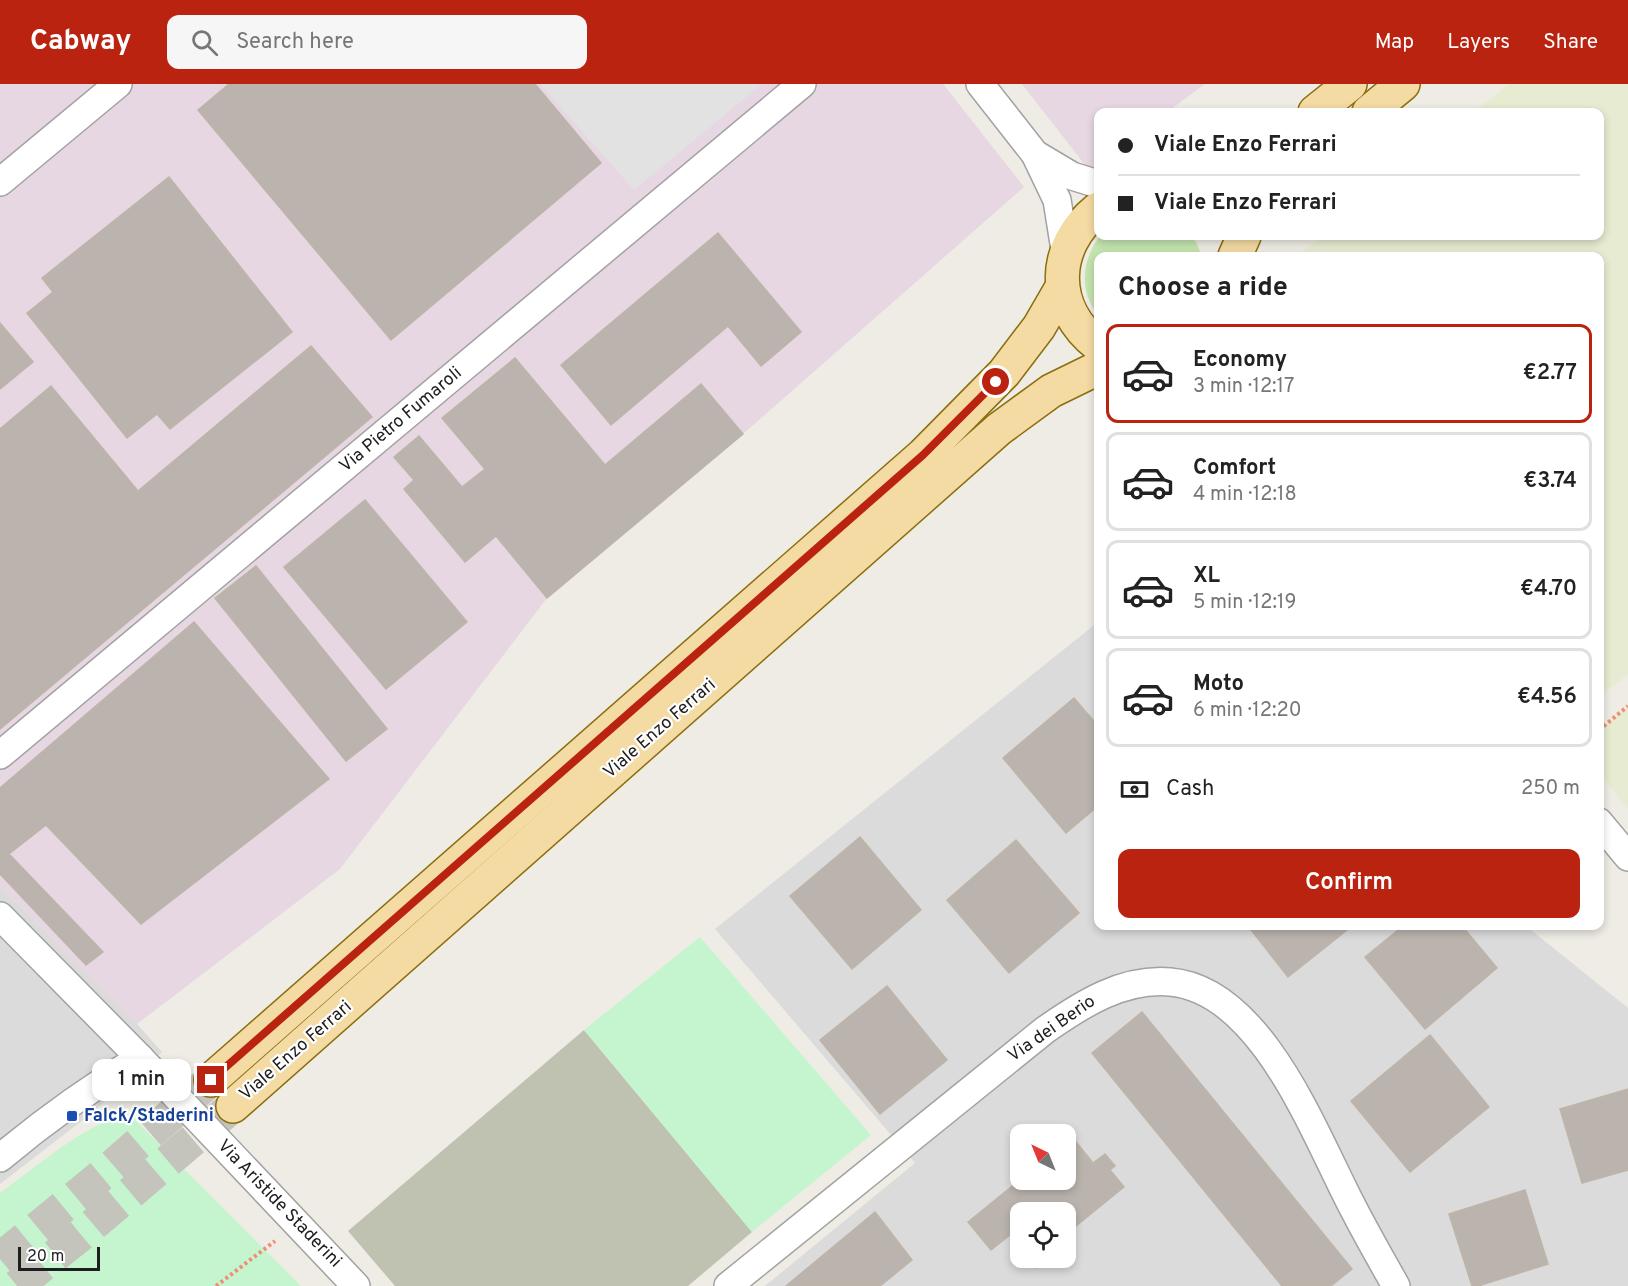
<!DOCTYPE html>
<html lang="en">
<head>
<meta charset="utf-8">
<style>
  body { margin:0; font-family:Overpass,sans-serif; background:#f6f6f6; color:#222; height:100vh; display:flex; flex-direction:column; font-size:22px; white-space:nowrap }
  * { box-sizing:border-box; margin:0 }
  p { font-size:20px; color:#767676 }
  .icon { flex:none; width:33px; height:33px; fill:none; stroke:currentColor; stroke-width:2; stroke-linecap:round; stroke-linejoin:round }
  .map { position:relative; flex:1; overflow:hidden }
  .side { position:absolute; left:1094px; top:168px; width:510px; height:678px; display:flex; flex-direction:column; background:#fff; border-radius:12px; box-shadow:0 3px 9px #0003 }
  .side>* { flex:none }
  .hud { position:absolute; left:1094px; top:24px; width:510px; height:132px; border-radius:12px; box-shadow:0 3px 9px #0003; display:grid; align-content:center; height:132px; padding:0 24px; background:#fff }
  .needle { width:39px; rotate:317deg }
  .fabs { position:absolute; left:1010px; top:1040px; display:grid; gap:12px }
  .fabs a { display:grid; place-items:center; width:66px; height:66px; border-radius:12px; background:#fff; box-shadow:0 3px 9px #0003; font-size:30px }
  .scale { position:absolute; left:18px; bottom:15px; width:82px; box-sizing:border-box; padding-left:6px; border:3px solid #1e1e1e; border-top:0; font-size:16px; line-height:21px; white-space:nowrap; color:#1e1e1e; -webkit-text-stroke:4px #fff; paint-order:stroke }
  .end { position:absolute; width:27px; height:27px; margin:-14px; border:8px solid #bb2311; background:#fff; box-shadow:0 0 0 3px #fff }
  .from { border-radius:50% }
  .bubble { position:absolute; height:42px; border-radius:12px; background:#fff; box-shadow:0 3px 9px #0003; font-size:20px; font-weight:600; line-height:42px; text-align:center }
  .hud b { display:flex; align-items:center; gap:21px; height:57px; font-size:22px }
  .hud b+b { border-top:2px solid #e0e0e0 }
  .hud i { width:15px; height:15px; background:#222 }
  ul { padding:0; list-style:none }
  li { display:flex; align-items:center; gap:18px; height:99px; margin:0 12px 9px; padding:0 12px; border:3px solid #e0e0e0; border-radius:12px }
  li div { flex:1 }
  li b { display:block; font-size:22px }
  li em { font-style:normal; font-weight:600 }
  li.active { border-color:#bb2311 }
  li>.icon { width:54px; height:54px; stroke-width:1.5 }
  h2 { padding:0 24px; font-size:27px; line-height:72px }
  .pay { display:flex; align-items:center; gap:15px; height:66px; padding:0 24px; font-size:22px }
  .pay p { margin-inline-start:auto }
  .action { display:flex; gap:12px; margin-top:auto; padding:12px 24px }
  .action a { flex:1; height:69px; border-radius:12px; background:#bb2311; color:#fff; font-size:24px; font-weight:600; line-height:69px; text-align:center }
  header { display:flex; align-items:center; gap:36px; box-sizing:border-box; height:84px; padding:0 30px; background:#bb2311; color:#fff }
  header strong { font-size:28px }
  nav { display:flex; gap:33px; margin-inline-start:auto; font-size:21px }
  .search { width:420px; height:54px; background:#f6f6f6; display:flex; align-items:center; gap:15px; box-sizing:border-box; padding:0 21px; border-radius:12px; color:#767676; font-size:22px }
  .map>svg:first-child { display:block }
  .residential { fill:#dcdbdb; fill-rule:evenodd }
  .industrial { fill:#e6d7e2 }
  .construction { fill:#c0c2b1 }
  .farmland { fill:#e6ebd1 }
  .grass { fill:#c3e4ae }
  .park { fill:#c5f5ce }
  .parking { fill:#e2e2e2 }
  .building { fill:#bbb4ae; stroke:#beb4a8; stroke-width:1.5 }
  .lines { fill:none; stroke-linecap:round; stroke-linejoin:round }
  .major-tunnel { stroke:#c4c3bc; stroke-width:33; stroke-dasharray:33 16; stroke-linecap:butt }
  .minor-casing { stroke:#a2a2a2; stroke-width:30 }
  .major-casing { stroke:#8b6e0c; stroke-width:36 }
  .path { stroke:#ee8e75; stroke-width:4; stroke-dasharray:3 3; stroke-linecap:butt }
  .minor { stroke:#fff; stroke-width:27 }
  .major { stroke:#f4daa3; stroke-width:33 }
  .route { stroke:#bb2311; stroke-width:8 }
  .transit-dot { fill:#1a4fb4; stroke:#fff; stroke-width:2 }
  .labels { text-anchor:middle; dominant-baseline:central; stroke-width:4.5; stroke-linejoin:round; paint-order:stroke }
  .street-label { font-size:18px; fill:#1e1e1e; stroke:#fff }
  .transit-label { font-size:18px; font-weight:bold; fill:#164399; stroke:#fff; text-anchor:start }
</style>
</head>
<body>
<header>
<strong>Cabway</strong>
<div class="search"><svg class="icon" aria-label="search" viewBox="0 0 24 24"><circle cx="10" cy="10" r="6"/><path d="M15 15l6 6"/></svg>Search here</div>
<nav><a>Map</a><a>Layers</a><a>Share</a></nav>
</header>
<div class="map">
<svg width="1628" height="1202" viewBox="0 0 1628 1202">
  <rect width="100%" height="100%" fill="#eeece4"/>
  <g class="residential">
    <path d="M 1098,538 L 1098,842 L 1526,842 L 1628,924 L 1628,1202 L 765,1202 L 915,1079 L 715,845 ZM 1020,1050 L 1065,1050 L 1065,1095 L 1020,1095 ZM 1020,1128 L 1065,1128 L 1065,1173 L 1020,1173 Z"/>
    <polygon points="0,802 137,940 162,968 88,1032 0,1100"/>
  </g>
  <g class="industrial">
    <polygon points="0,0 943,0 1024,103 743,350 547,514 340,785 137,940 0,802"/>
    <polygon points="1022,0 1205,0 1167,28 1098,28 1098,79 1089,86"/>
  </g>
  <polygon class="construction" points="584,946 752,1148 688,1202 395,1202 348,1147"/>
  <g class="farmland">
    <polygon points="1509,0 1628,0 1628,590 1599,613 1599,172 1297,172 1323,152 1599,152 1599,28 1474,28"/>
    <polygon points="1628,623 1628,725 1599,689 1599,646"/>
  </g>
  <path class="grass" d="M 1100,152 L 1189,152 L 1196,158 L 1202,172 L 1098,172 L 1098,231 C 1078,206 1082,176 1100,152 Z"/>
  <g class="park">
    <polygon points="700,853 871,1051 752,1148 584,946"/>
    <path d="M 120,1031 L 131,1033 L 138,1039 L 301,1202 L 0,1202 L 0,1109 C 37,1082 77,1047 120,1031 Z"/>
  </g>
  <polygon class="parking" points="540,0 762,0 634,106"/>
  <g class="building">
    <polygon points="229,0 535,0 601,79 391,256 198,26"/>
    <polygon points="169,93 292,248 170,345 157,330 127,354 27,229 53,208 42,194"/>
    <polygon points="718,149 801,248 761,282 728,242 611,341 561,281"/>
    <polygon points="0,239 33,278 0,305"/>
    <polygon points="311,262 372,333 0,645 0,345 51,302 138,407"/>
    <polygon points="515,274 605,381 701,300 743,350 547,514 496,452 465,478 404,405 414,396 394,373 419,352 462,403 485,385 442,334"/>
    <polygon points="365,416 467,538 386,605 284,483"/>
    <polygon points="256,482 387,645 346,677 215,514"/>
    <polygon points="194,538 329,695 141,840 46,741 9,770 103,868 86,881 0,790 0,704"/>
    <polygon points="1074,614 1098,642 1098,722 1066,749 1003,674"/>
    <polygon points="860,753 921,826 852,885 790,812"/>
    <polygon points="1016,756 1079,829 1009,889 947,816"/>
    <polygon points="1248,842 1352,842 1288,893"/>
    <polygon points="1403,842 1462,842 1497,884 1425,945 1365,873"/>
    <polygon points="887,902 947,976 880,1030 820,956"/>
    <polygon points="1142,928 1352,1185 1331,1202 1282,1202 1092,969"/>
    <polygon points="1430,951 1489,1023 1410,1088 1351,1017"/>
    <polygon points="1628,1005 1628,1086 1582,1099 1560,1025"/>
    <polygon points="1072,1053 1093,1079 1105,1070 1115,1082 1110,1086 1124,1103 1076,1142 1063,1127 1020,1128 1020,1164 1010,1151 991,1166 968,1138 1021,1095 1065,1095 1065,1059"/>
    <polygon points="1525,1106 1548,1180 1478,1202 1472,1202 1449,1130"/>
    <polygon points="875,1128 912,1176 880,1202 786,1202"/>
    <polygon points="1028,1173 1050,1173 1036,1184"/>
  </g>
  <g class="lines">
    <g class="major-tunnel">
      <polyline points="0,1175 103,1090 211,996"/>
      <polyline points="17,1202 81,1151 233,1022"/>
    </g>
    <g class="minor-casing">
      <g id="minor">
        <polyline points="980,0 1035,70 1057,116 1066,172"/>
        <polyline points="1035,70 1072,92 1098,100"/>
        <polyline points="0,98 118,0"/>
        <polyline points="0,671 802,0"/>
        <polyline points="1599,738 1628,773"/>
        <polyline points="0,832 140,974 356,1202"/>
        <path d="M 0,1074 C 44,1037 90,1004 140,974"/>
        <path d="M 728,1202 L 1045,946 C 1082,920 1123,894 1170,898 C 1257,905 1310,1038 1344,1106 C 1360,1139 1378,1170 1396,1202"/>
      </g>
    </g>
    <g class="major-casing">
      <g id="major">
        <polyline points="1315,28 1350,0"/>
        <polyline points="1369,28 1403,0"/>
        <path d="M 1098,125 C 1051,163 1050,224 1098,261"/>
        <polyline points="1235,172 1244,152"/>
        <polyline points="211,996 923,371 1004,289 1039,243 1061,205"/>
        <polyline points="233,1022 999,345 1051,307 1098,284"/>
      </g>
    </g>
    <g class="path">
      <polyline points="1599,646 1628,622"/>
      <polyline points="216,1202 275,1157"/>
    </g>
    <use href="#minor" class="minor"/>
    <use href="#major" class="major"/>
  </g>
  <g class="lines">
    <polyline class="route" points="211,996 923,371 996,298"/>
  </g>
  <rect class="transit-dot" x="66" y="1026" width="12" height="12" rx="3"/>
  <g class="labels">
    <g class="street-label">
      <text transform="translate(401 336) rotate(-40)">Via Pietro Fumaroli</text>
      <text transform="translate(660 645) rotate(-41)">Viale Enzo Ferrari</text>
      <text transform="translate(1052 945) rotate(-35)">Via dei Berio</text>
      <text transform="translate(296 967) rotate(-41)">Viale Enzo Ferrari</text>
      <text transform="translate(279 1120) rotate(46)">Via Aristide Staderini</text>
    </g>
    <g class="transit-label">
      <text x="84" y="1032">Falck/Staderini</text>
    </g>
  </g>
</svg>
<div class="fabs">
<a><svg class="needle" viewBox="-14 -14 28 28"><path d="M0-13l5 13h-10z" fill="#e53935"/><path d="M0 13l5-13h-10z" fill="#767676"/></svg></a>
<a><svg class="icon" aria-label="locate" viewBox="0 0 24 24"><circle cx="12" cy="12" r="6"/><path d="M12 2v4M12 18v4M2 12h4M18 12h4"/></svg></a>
</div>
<div class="scale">20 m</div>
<i class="end from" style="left:996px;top:298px"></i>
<i class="end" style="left:211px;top:996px"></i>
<div class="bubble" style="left:92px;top:975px;width:99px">1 min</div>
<div class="hud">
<b><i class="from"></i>Viale Enzo Ferrari</b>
<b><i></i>Viale Enzo Ferrari</b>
</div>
<section class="side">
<h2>Choose a ride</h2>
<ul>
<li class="active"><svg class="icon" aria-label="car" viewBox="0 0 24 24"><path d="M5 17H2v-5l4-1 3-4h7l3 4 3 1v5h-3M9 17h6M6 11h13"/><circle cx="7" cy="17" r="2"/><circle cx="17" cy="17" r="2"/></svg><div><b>Economy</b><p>3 min · 12:17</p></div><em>€2.77</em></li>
<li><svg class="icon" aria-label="car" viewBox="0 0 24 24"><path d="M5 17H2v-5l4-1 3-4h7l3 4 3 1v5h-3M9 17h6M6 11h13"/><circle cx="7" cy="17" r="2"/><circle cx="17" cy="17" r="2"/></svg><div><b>Comfort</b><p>4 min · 12:18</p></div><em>€3.74</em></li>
<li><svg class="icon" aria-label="car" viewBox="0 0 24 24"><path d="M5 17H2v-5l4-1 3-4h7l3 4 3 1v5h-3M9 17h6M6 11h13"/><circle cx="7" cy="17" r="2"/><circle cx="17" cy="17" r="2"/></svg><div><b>XL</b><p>5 min · 12:19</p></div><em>€4.70</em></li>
<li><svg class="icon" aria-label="car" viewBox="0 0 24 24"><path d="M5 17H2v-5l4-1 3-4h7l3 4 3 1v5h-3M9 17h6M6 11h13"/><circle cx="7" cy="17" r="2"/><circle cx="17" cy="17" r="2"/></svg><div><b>Moto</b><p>6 min · 12:20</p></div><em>€4.56</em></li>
</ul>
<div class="pay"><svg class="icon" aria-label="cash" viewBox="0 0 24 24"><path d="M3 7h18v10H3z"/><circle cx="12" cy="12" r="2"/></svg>Cash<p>250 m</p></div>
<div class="action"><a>Confirm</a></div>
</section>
</div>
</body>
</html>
